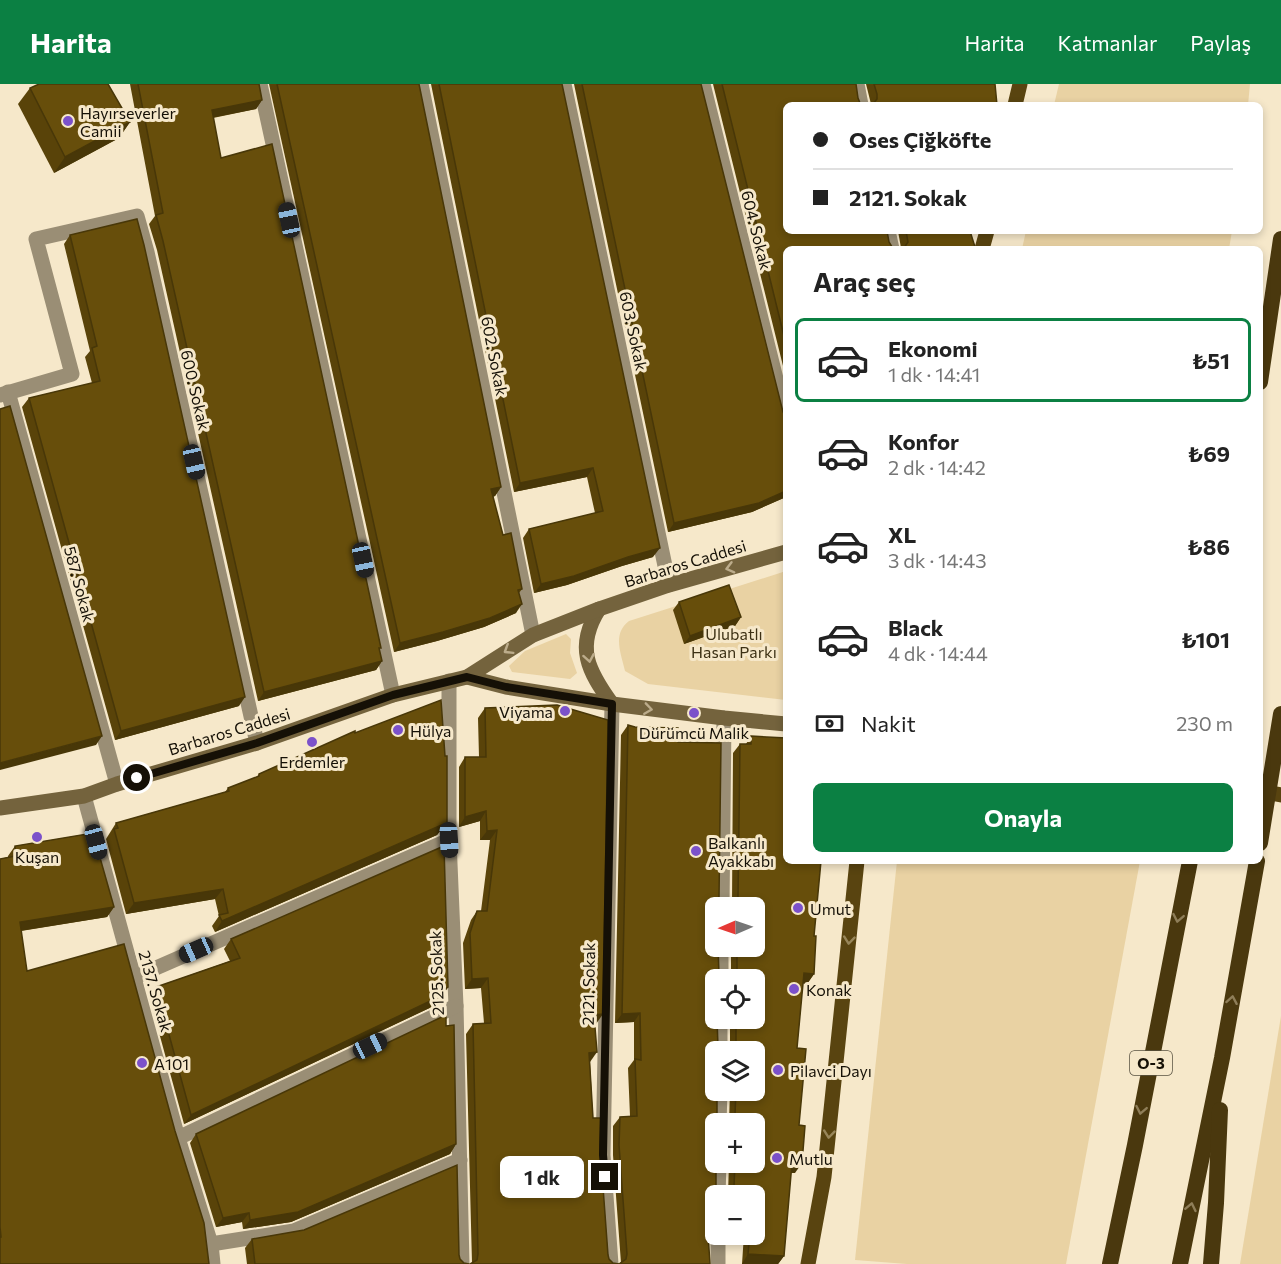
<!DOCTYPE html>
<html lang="tr">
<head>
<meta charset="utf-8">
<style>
  body { margin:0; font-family:Commissioner,sans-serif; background:#f6f6f6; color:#222; height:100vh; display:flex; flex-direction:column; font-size:22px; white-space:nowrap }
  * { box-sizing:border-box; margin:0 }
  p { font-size:20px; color:#767676 }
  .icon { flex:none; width:33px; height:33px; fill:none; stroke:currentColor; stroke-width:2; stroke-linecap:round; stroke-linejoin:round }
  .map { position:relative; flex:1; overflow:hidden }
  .details { position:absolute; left:783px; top:162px; width:480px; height:618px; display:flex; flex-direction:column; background:#fff; border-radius:9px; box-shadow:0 3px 9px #0003 }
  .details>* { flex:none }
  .hud { position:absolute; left:783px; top:18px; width:480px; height:132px; border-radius:9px; box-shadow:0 3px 9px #0003; display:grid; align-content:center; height:132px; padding:0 30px; background:#fff }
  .needle { width:39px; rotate:268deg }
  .controls { position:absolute; left:705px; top:813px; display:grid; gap:12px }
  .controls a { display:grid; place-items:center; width:60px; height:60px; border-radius:9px; background:#fff; box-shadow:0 3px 9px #0003; font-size:30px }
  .end { position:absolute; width:27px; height:27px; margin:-14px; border:8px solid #151006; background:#fff; box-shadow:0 0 0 3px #fff }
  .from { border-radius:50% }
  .bubble { position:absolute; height:42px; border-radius:9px; background:#fff; box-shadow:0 3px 9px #0003; font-size:20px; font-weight:700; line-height:42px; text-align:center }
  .car { position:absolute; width:18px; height:36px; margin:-18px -9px; border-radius:8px; box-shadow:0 0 4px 2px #0007; background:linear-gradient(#222 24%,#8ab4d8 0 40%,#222 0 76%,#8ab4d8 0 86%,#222 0) }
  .hud b { display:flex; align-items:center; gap:21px; height:57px; font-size:22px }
  .hud b+b { border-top:2px solid #e0e0e0 }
  .hud i { width:15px; height:15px; background:#222 }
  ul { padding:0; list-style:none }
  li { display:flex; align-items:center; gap:18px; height:84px; margin:0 12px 9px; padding:0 18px; border:3px solid transparent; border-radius:9px }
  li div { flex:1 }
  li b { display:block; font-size:22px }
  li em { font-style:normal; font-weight:700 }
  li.active { border-color:#0b8043 }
  li>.icon { width:54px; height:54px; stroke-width:1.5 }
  h2 { padding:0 30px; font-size:27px; line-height:72px }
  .pay { display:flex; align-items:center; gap:15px; height:66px; padding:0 30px; font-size:22px }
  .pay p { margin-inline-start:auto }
  .action { display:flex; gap:12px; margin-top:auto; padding:12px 30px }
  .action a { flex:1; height:69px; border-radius:9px; background:#0b8043; color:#fff; font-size:24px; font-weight:700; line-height:69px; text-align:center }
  header { display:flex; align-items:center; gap:36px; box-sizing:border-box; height:84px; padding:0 30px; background:#0b8043; color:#fff }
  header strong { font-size:28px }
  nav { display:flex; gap:33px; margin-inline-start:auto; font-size:21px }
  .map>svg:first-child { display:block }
  .green { fill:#e9d2a3 }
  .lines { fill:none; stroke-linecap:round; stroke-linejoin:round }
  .minor { stroke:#9a8e75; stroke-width:15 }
  .secondary { stroke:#74633d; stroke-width:15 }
  .primary { stroke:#594410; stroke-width:15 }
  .trunk { stroke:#4a380e; stroke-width:16 }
  .wall { fill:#594309 }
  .shaded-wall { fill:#483708 }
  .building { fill:#674e0b; stroke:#483708; stroke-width:1.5 }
  .oneway { stroke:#bcac8b }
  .oneway2 { stroke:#8f7e59 }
  .oneway3 { stroke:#98865a }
  .route { stroke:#151006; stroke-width:8 }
  .poi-dot { fill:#7b51ca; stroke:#f6e8ca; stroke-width:2 }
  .labels { text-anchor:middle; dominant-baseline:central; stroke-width:6; stroke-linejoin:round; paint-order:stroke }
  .shield { fill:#f6e8ca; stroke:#585141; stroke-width:1.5 }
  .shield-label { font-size:15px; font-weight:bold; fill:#151006 }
  .poi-label { font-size:16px; fill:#151006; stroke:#f6e8ca; text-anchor:start }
  .street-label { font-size:16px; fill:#151006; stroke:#f6e8ca }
  .park-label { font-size:16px; fill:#3d3115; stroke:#f6e8ca }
</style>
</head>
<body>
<header>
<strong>Harita</strong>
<nav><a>Harita</a><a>Katmanlar</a><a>Paylaş</a></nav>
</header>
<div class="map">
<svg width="1281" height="1180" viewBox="0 0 1281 1180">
  <rect width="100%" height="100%" fill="#f6e8ca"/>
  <g class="green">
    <polygon points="1059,0 1250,0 1248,21 1054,21"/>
    <polygon points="1026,147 1232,147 1229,165 1022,165"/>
    <path d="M 786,487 L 786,616 L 648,600 L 625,587 C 621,569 612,550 629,537 Z"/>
    <polygon points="566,550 571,555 570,569 577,589 570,595 512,588 509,582 525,567"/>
    <polygon points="897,777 1140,777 1066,1180 907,1180 855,1176"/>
    <polygon points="1281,932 1281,1180 1240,1180"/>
  </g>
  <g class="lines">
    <g class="minor">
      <polyline points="260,0 393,611"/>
      <polyline points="421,0 533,551"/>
      <polyline points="564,0 669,501"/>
      <polyline points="703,0 786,335"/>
      <polyline points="857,0 861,21"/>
      <polyline points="888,147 892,165"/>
      <polyline points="8,308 117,700"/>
      <polyline points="0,311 72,290 36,155 137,132 147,168 257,659"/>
      <polyline points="449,597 449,756 456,922 462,1180"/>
      <polyline points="84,712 178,1054 211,1160 213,1180"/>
      <polyline points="722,824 724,634"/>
      <polyline points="133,894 449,756"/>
      <polyline points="721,896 721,862"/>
      <polyline points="720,968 720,934"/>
      <polyline points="719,1040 720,1006"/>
      <polyline points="178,1054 456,922"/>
      <polyline points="718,1112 719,1078"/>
      <polyline points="211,1160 294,1147 460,1076"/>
      <polyline points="611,1180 603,1071 612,620"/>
      <polyline points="718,1180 718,1150"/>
    </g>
    <g class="secondary">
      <path d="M 599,525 C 575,563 588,587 612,620"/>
      <polyline points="467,593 506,603 612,620 724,634 786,640"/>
      <polyline points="0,724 84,712 117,700 257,659 393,611 467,593 533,551 599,525 669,501 786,468"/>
    </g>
    <g class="primary">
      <polyline points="1015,21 1020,0"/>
      <polyline points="982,165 987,147"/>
      <polyline points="1260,707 1281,711"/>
      <polyline points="808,1180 824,1093 857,777"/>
    </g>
    <g class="trunk">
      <polyline points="1260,298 1281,155"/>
      <polyline points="1260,759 1281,630"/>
      <polyline points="1110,1180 1135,1061 1190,777"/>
      <polyline points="1180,1180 1222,974 1257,777"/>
      <polyline points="1211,1180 1216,1119 1220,1026"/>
    </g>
  </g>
  <g class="wall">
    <polygon points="130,0 259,0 262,16 256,25 213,34 221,74 379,566 382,577 376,586 258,617 157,166 149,140 155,132"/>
    <polygon points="269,0 419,0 501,403 495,412 493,413 503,451 522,505 519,509 516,529 484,543 437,557 394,568"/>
    <polygon points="431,0 562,0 653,473 622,482 567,501 534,509 523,454 529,445 595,429 587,393 514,408"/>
    <polygon points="574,0 701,0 783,328 786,333 786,413 752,428 668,448"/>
    <polygon points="713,0 856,0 786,165 786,294"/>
    <polygon points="866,0 995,0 871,20"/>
    <polygon points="30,4 130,38 119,54 54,89 18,20"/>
    <polygon points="898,147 970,147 901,164"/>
    <polygon points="70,151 239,622 115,656 22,323 29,314 92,299 85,273 90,267 64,160"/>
    <polygon points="679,518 741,533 735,542 684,560 673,526"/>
    <polygon points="485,624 596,940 595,940 590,978 593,1034 600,1062 608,1171 609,1175 613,1179 472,1179 466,950 473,940 484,939 481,904 465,905 463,859 471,836 477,827 481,827 490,756 480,756 480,737 459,743 459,683 465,673 479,673 478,634"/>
    <polygon points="628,641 678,658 716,824 716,1040 707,1128 621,1179 613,1071 613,1042 620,1033 630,1032 628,984 634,976 634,938 615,939 621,651"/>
    <polygon points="751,652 786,777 814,852 814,890 807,900 803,899 797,964 795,1089 791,1089 784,1172 778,1180 742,1180 744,1150 754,1150 754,1112 728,1111 729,1078 754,1078 729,1039 730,1006 754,1006 730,967 730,934 754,934 731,895 731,862 754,862 732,823 733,669 740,660 746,660"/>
    <polygon points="259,690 447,738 437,751 215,848 212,842 219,832 215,815 126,830 106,755 116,739 225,708 228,704 257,693"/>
    <polygon points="15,762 114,823 107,833 21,847 0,1180 0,775 8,773 8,772"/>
    <polygon points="231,855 448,903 438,920 184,1040 149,912 156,903 230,877 224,865"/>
    <polygon points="446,942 456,1060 450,1070 291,1138 243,1145 242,1138 216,1143 190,1059 196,1050"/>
    <polygon points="252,1155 459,1171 460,1175 464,1179 469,1180 247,1180 245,1164"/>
  </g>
  <g class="shaded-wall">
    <polygon points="262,16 256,25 205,35 212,26"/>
    <polygon points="130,38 119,54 54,89 65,73"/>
    <polygon points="593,384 587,393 514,408 520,399"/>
    <polygon points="501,403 495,412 484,414 491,405"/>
    <polygon points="786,407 786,413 752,428 668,448 674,439"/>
    <polygon points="660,464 653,473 622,482 567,501 534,509 541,500 628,473"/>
    <polygon points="522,520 516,529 484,543 437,557 394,568 400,559"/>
    <polygon points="741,533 735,542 684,560 690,552"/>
    <polygon points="382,577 376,586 258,617 264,608"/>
    <polygon points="245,613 239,622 115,656 121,647"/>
    <polygon points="102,652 96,661 0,686 0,679"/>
    <polygon points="486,727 480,737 459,743 465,733"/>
    <polygon points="447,738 437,751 215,848 222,837"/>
    <polygon points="497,746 490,756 480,756 487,747"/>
    <polygon points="223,805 215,815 126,830 134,819"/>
    <polygon points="114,823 107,833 13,848 20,838"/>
    <polygon points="804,889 814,890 807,900 797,899"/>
    <polygon points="488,894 481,904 465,905 472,895"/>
    <polygon points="448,903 442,912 445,910 438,920 184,1040 191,1031"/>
    <polygon points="640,929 634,938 615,939 622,930"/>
    <polygon points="603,930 596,940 588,940 594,931"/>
    <polygon points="597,968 590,978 589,969"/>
    <polygon points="456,1060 450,1070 291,1138 243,1145 250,1136"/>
    <polygon points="792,1079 802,1079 795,1089 786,1088"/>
    <polygon points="706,1119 716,1119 716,1128 699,1128"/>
    <polygon points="249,1129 242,1138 216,1143 223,1134"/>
    <polygon points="748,1170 784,1172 778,1180 742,1180"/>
  </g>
  <g class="building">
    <polygon points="39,0 108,0 130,38 65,73 30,4"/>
    <polygon points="138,0 259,0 262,16 212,26 221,74 272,60 381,564 379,564 382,577 264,608 163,157 156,131 163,129"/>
    <polygon points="277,0 419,0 501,403 491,405 503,451 511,449 522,505 518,506 522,520 490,534 443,548 400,559"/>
    <polygon points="439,0 562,0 660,464 628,473 574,492 541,500 529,445 603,427 593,384 520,399"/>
    <polygon points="582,0 701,0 783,328 786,333 786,407 759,419 674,439"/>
    <polygon points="722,0 856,0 858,14 860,19 864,21 786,21 786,147 887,147 889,158 892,163 895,165 786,165 786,260"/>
    <polygon points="874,0 995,0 997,21 867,21 873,20 877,15 877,10"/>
    <polygon points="137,135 144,161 245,613 121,647 29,314 100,297 92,264 97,262 70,151"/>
    <polygon points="906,147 970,147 975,163 974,165 898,165 904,164 908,158"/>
    <polygon points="10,322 102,652 0,679 0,325"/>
    <polygon points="729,501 741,533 690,552 679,518"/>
    <polygon points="441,616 445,672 447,672 447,738 444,740 222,837 219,831 228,829 223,805 134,819 114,745 118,744 116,739 229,707 228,704 259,692 259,690 355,647 355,649"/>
    <polygon points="557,621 608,636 603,930 594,931 597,968 589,969 593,1034 601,1034 600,1062 608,1171 609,1175 613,1179 619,1180 470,1180 477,1176 478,1170 473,940 491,939 488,894 472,895 470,849 477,827 487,827 497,746 487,747 486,727 465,733 465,673 486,673 485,624"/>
    <polygon points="628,641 635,643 678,644 678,658 721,659 719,814 721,820 727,824 716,824 716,862 718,862 719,891 723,895 725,896 716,896 716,934 717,934 718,963 722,967 724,968 716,968 716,1006 717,1006 717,1035 720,1038 724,1040 716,1040 716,1107 719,1110 723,1112 716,1112 716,1119 706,1119 710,1180 619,1180 626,1175 627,1170 619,1061 620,1033 637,1032 635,975 641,976 640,929 622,930"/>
    <polygon points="751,652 786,654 786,777 821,777 814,852 816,852 814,890 804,889 797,964 806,965 799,1041 805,1042 802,1079 792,1079 784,1172 748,1170 750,1150 754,1150 754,1112 727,1112 730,1111 734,1103 735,1078 754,1078 754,1040 727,1040 734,1036 735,1031 736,1006 754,1006 754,968 729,968 732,967 736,959 736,934 754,934 754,896 730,896 733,895 737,887 737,862 754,862 754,824 730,824 734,823 737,819 738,815 740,660 751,660"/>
    <polygon points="93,749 114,823 20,838 27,887 124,860 175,1047 204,1139 209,1180 0,1180 0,1153 1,1153 0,1143 0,775 16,772 15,762"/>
    <polygon points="444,762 448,903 445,905 445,910 191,1031 156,903 240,874 231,855"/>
    <polygon points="446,931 446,942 454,941 456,1060 298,1128 250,1136 249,1129 223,1134 196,1050"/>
    <polygon points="457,1081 459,1171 460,1175 464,1179 469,1180 255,1180 252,1155 304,1146"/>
  </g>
  <defs><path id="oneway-chevron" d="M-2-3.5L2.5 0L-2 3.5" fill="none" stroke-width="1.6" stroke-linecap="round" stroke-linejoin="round" transform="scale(1.5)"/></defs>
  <g class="oneway">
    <use href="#oneway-chevron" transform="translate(730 484) rotate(165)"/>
    <use href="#oneway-chevron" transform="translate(508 566) rotate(148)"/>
    <use href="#oneway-chevron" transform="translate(589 574) rotate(80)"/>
    <use href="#oneway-chevron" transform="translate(648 625) rotate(8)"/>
  </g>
  <g class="oneway2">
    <use href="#oneway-chevron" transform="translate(1178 834) rotate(101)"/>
    <use href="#oneway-chevron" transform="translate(1232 916) rotate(-80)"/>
    <use href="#oneway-chevron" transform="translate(1141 1026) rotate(101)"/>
    <use href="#oneway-chevron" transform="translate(1191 1123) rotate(-78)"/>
  </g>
  <g class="oneway3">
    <use href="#oneway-chevron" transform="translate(849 856) rotate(96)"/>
    <use href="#oneway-chevron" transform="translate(829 1050) rotate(96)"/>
  </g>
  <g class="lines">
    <polyline class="route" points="137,694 257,659 393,611 467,593 506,603 612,620 603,1071 605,1093"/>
  </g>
  <g class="poi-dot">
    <circle cx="68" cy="37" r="6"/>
    <circle cx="565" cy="627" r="6"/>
    <circle cx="694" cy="629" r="6"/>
    <circle cx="398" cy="646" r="6"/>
    <circle cx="312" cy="658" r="6"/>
    <circle cx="37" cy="753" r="6"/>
    <circle cx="696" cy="767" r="6"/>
    <circle cx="798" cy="824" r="6"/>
    <circle cx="794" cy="905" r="6"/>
    <circle cx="142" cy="979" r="6"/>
    <circle cx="778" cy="986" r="6"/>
    <circle cx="777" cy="1074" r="6"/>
  </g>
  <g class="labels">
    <rect class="shield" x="1130" y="967" width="42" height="24" rx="4.5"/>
    <g class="shield-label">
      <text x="1151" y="979">O-3</text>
    </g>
    <g class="poi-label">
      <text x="80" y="28">Hayırseverler<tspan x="80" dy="18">Camii</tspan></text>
      <text x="553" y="627" text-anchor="end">Viyama</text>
      <text x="410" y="646">Hülya</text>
      <text x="694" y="648" text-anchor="middle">Dürümcü Malik</text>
      <text x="312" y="677" text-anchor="middle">Erdemler</text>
      <text x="708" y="758">Balkanlı<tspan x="708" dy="18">Ayakkabı</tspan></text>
      <text x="37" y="772" text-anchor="middle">Kuşan</text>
      <text x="810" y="824">Umut</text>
      <text x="806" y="905">Konak</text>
      <text x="154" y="979">A101</text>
      <text x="790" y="986">Pilavci Dayı</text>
      <text x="789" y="1074">Mutlu</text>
    </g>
    <g class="street-label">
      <text transform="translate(757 146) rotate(76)">604. Sokak</text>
      <text transform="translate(634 247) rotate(78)">603. Sokak</text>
      <text transform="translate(495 272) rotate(79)">602. Sokak</text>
      <text transform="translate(196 306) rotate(77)">600. Sokak</text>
      <text transform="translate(685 479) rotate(-17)">Barbaros Caddesi</text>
      <text transform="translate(80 500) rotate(75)">587. Sokak</text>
      <text transform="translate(229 647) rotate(-17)">Barbaros Caddesi</text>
      <text transform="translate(436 889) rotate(-92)">2125. Sokak</text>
      <text transform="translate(588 900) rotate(-89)">2121. Sokak</text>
      <text transform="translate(156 907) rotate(74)">2137. Sokak</text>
    </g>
    <g class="park-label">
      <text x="734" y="549">Ulubatlı<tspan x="734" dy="18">Hasan Parkı</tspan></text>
    </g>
  </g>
</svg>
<div class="controls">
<a><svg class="needle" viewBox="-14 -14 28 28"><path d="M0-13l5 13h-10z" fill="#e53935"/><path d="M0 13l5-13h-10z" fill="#767676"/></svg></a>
<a><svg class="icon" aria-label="locate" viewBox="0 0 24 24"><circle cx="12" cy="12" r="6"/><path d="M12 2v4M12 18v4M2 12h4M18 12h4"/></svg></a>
<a><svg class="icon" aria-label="layers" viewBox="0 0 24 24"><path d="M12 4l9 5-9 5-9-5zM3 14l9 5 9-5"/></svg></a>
<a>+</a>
<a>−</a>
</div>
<i class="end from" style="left:137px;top:694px"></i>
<i class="end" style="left:605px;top:1093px"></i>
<div class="bubble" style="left:500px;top:1072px;width:84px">1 dk</div>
<i class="car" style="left:289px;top:136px;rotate:348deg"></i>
<i class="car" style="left:194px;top:378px;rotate:167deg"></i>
<i class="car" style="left:363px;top:476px;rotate:168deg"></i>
<i class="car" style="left:449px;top:756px;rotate:177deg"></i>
<i class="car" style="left:96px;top:758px;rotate:165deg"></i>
<i class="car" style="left:196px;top:866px;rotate:246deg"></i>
<i class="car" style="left:370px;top:962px;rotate:65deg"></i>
<div class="hud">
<b><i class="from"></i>Oses Çiğköfte</b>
<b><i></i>2121. Sokak</b>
</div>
<section class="details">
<h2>Araç seç</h2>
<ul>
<li class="active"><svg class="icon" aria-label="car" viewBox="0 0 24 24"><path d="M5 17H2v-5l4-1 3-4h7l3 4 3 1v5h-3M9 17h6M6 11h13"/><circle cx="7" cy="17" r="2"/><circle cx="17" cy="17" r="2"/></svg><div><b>Ekonomi</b><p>1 dk · 14:41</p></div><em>₺51</em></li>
<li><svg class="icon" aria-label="car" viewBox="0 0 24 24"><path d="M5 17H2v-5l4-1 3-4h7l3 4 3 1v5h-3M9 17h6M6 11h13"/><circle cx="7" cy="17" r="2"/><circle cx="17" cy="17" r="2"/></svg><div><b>Konfor</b><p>2 dk · 14:42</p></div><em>₺69</em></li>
<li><svg class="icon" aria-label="car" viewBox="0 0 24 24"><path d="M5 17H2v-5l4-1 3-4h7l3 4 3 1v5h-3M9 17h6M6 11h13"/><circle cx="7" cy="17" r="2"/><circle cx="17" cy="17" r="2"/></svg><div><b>XL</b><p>3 dk · 14:43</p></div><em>₺86</em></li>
<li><svg class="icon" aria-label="car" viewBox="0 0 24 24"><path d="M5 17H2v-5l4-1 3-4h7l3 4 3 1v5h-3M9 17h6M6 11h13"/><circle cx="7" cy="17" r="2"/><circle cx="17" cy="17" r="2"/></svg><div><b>Black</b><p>4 dk · 14:44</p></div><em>₺101</em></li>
</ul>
<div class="pay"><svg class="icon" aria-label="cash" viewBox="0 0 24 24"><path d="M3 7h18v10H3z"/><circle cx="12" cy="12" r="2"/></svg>Nakit<p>230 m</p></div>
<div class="action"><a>Onayla</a></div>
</section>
</div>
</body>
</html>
